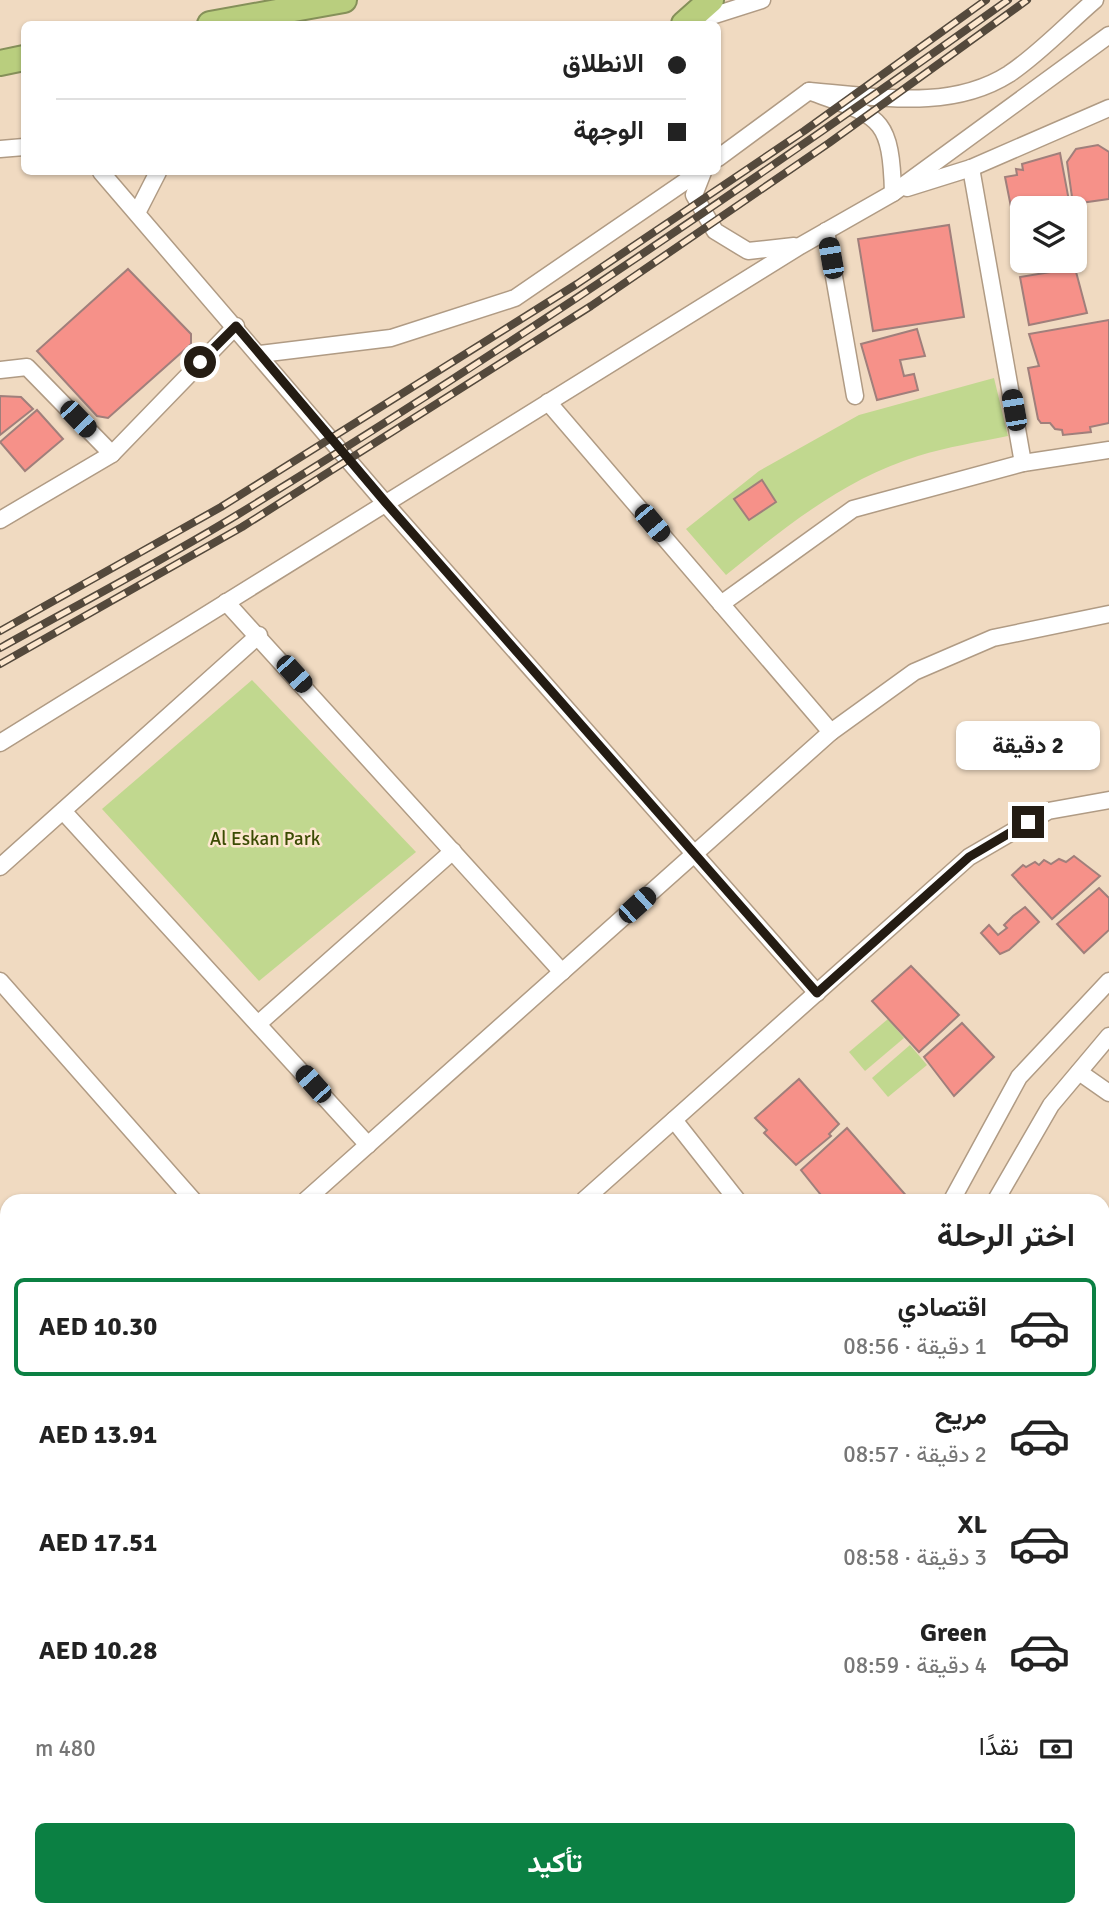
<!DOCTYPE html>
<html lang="ar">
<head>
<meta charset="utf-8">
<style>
  body { margin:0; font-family:Signika,Vazirmatn,sans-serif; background:#f2f2f2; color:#222; direction:rtl; height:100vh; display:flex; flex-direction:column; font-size:26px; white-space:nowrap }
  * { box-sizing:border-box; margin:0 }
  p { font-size:23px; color:#767676 }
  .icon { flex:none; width:38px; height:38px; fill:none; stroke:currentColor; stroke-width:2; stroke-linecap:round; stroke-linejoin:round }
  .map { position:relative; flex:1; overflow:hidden; direction:ltr }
  .panel { position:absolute; left:0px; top:1194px; width:1110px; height:723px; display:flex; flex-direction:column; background:#fff; border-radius:21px 21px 0 0; box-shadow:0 2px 5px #0004; direction:rtl }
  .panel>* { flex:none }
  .banner { position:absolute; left:21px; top:21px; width:700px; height:154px; border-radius:10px; box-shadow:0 2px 5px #0004; direction:rtl; display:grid; align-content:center; height:154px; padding:0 35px; background:#fff }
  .tools { position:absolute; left:1010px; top:196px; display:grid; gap:14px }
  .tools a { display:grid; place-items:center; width:77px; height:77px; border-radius:10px; background:#fff; box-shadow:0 2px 5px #0004; font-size:35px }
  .end { position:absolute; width:32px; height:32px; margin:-16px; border:9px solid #241c13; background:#fff; box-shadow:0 0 0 4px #fff }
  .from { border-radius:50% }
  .bubble { position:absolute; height:49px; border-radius:10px; background:#fff; box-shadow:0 2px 5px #0004; font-size:23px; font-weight:700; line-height:49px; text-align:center; direction:rtl }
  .car { position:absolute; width:21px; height:42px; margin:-21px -10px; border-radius:9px; box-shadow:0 0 5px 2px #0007; background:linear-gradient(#222 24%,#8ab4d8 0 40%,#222 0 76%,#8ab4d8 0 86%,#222 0) }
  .banner b { display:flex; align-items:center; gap:24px; height:66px; font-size:26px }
  .banner b+b { border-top:2px solid #e0e0e0 }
  .banner i { width:18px; height:18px; background:#222 }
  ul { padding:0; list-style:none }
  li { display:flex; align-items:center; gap:21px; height:98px; margin:0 14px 10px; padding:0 21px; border:4px solid transparent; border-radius:10px }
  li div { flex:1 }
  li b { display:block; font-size:26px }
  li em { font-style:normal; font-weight:700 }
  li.current { border-color:#0b8043 }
  li>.icon { width:63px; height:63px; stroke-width:1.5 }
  h2 { padding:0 35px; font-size:32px; line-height:84px }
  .pay { display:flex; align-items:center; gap:18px; height:77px; padding:0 35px; font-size:26px }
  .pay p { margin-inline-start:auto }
  .primary-button { display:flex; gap:14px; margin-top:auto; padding:14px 35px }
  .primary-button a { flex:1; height:80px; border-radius:10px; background:#0b8043; color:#fff; font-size:28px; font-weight:700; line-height:80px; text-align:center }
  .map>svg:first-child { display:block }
  .green { fill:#c1d88f }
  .building { fill:#f69189; stroke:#a07f7b; stroke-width:2 }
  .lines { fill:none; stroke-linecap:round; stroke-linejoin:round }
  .minor-casing { stroke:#b09b84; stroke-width:19 }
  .highway-casing { stroke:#859059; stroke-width:28 }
  .minor { stroke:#fff; stroke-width:16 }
  .highway { stroke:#b9ce7e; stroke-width:24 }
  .rail-casing { stroke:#54493c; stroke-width:8 }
  .rail { stroke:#fde7ce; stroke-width:5; stroke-dasharray:16; stroke-linecap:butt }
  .route { stroke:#241c13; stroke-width:9 }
  .labels { text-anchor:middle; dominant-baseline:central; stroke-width:5; stroke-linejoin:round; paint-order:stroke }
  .park-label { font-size:19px; fill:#3b4b03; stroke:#fde7ce }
</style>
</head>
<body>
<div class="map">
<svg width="1109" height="1916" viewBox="0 0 1109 1916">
  <rect width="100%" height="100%" fill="#f0dac1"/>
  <g class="green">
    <path d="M 994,378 L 1008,436 C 978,442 947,447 918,456 C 844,479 785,527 726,575 L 686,529 L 759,471 L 859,415 Z"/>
    <polygon points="252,680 416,852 259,981 102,809"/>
    <polygon points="888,1019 904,1038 865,1071 849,1052"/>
    <polygon points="910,1045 927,1065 888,1097 872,1078"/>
  </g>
  <g class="building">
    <polygon points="1098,145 1109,152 1109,199 1073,204 1067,162 1076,149"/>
    <polygon points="1060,153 1070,206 1022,208 1022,215 1013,217 1005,177 1017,175 1016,169 1023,170 1022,164"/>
    <polygon points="1022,221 1022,250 1017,242 1019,238 1016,222"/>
    <polygon points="949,225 964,317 873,331 858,239"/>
    <polygon points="1025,261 1048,261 1026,266"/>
    <polygon points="1075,268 1087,313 1029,325 1020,277"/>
    <polygon points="128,269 191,334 191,344 108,418 97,416 37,351"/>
    <polygon points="1109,320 1109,423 1090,427 1091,432 1063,435 1062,430 1055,429 1050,423 1041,423 1038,419 1028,368 1039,366 1029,334"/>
    <polygon points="917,329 925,356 900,360 904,376 914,374 918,390 877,400 861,344"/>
    <polygon points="0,396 21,397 33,409 0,435"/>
    <polygon points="37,410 63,439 25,471 0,442"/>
    <polygon points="762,480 776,502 749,520 734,499"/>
    <polygon points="1074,856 1100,876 1052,919 1012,875 1023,865 1026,867 1035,862 1039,865 1044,860 1051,864 1059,859 1066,862"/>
    <polygon points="1099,888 1109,898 1109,930 1084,953 1057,924"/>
    <polygon points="1025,907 1039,922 1009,950 1000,954 981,933 989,925 998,935 1007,928 1004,925 1013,916"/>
    <polygon points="911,966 959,1015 919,1052 872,1001"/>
    <polygon points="962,1023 994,1057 954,1096 924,1057"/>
    <polygon points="799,1079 839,1124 829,1134 831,1136 796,1165 764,1133 767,1130 755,1118"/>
    <polygon points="847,1128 910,1200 825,1200 801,1170"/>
  </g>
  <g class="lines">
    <g class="minor-casing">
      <g id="minor">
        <polyline points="693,22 762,0"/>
        <path d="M 809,91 C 875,96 949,112 1009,74 C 1039,54 1067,24 1095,0"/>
        <polyline points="0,149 24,147"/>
        <path d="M 718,158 L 809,91 C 878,117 891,113 893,193"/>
        <polyline points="971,168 1023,463"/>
        <polyline points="101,172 385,503 817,993"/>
        <polyline points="703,172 694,195 715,231 748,251 794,246"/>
        <polyline points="907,188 971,168 1109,108"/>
        <polyline points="137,213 158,172"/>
        <polyline points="826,231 855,396"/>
        <polyline points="260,354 391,338 515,298 699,172"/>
        <polyline points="0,370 27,367 112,454"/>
        <polyline points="548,402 831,732"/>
        <polyline points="0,520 112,454 236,326"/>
        <polyline points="226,602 562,972"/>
        <polyline points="721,604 853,509 1023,463 1109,450"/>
        <polyline points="0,743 800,246 893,193 1109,35"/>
        <polyline points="63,811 368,1145"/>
        <polyline points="0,867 259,635"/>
        <polyline points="0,981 193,1200"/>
        <polyline points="258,1024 453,851"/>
        <polyline points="1079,1072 1109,1093"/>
        <polyline points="674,1120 737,1200"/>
        <polyline points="306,1200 831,732 914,672 993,638 1109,614"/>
        <polyline points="584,1200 969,857 1048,811 1109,800"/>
        <polyline points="952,1200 1019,1077 1109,981"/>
        <polyline points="996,1200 1051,1105 1109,1036"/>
        <polyline points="1102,1321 1109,1298"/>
        <polyline points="0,1323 7,1331"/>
        <polyline points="1102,1574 1109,1600"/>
        <polyline points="0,1617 7,1625"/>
        <polyline points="1102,1719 1109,1715"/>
        <polyline points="1102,1858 1109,1865"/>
        <polyline points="120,1909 122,1916"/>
        <polyline points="256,1909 262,1916"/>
        <polyline points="510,1909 516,1916"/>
        <polyline points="604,1909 610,1916"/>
        <polyline points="832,1909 838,1916"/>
        <polyline points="890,1909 894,1916"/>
        <polyline points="1072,1909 1077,1916"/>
        <polyline points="637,1916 645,1909"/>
      </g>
    </g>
    <g class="highway-casing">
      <g id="highway">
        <polyline points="210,24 344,0"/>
        <polyline points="684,24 711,0"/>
        <polyline points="0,63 24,58"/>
      </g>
    </g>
    <use href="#minor" class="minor"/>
    <use href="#highway" class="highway"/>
    <g class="rail-casing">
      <g id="rail">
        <polyline points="0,631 221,507 577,284 804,131 986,0"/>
        <path d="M 0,648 C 79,604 160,562 237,515 C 500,354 756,180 1008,0"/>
        <polyline points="0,664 242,527 591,306 829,143 1027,0"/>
      </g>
    </g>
    <use href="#rail" class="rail"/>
  </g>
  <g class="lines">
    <polyline class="route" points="200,362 236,326 386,503 817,993 969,857 1028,822"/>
  </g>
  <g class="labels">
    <g class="park-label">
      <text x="265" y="839">Al Eskan Park</text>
    </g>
  </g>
</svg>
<div class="tools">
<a><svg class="icon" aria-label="layers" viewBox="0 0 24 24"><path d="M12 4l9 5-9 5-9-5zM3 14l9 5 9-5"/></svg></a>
</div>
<i class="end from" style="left:200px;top:362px"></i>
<i class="end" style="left:1028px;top:822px"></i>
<div class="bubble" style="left:956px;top:721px;width:144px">2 دقيقة</div>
<i class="car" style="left:831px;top:258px;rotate:350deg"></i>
<i class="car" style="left:1014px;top:410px;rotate:350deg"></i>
<i class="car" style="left:78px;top:419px;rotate:136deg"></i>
<i class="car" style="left:652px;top:523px;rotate:140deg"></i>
<i class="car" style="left:294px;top:674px;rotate:138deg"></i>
<i class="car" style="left:637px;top:905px;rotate:48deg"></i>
<i class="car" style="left:313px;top:1084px;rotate:318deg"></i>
<div class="banner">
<b><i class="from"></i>الانطلاق</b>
<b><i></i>الوجهة</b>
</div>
<section class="panel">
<h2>اختر الرحلة</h2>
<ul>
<li class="current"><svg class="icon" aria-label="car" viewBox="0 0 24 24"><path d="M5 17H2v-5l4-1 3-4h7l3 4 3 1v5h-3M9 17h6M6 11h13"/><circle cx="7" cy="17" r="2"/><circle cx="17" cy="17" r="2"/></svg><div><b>اقتصادي</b><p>1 دقيقة · 08:56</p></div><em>AED 10.30</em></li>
<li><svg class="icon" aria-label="car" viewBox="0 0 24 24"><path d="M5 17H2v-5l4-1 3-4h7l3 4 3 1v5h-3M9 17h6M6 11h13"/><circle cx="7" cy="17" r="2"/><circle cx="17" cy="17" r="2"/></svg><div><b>مريح</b><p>2 دقيقة · 08:57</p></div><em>AED 13.91</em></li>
<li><svg class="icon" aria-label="car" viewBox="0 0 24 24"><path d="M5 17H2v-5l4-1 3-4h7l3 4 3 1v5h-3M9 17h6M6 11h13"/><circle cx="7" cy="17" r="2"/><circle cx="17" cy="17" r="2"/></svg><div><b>XL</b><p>3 دقيقة · 08:58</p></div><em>AED 17.51</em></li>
<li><svg class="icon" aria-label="car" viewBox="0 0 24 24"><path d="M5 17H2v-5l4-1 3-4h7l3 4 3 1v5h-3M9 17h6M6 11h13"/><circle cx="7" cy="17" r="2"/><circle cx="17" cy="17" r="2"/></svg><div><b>Green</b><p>4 دقيقة · 08:59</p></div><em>AED 10.28</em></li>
</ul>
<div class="pay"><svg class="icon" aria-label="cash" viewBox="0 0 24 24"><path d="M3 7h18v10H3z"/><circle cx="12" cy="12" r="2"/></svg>نقدًا<p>480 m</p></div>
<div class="primary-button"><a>تأكيد</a></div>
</section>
</div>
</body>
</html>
